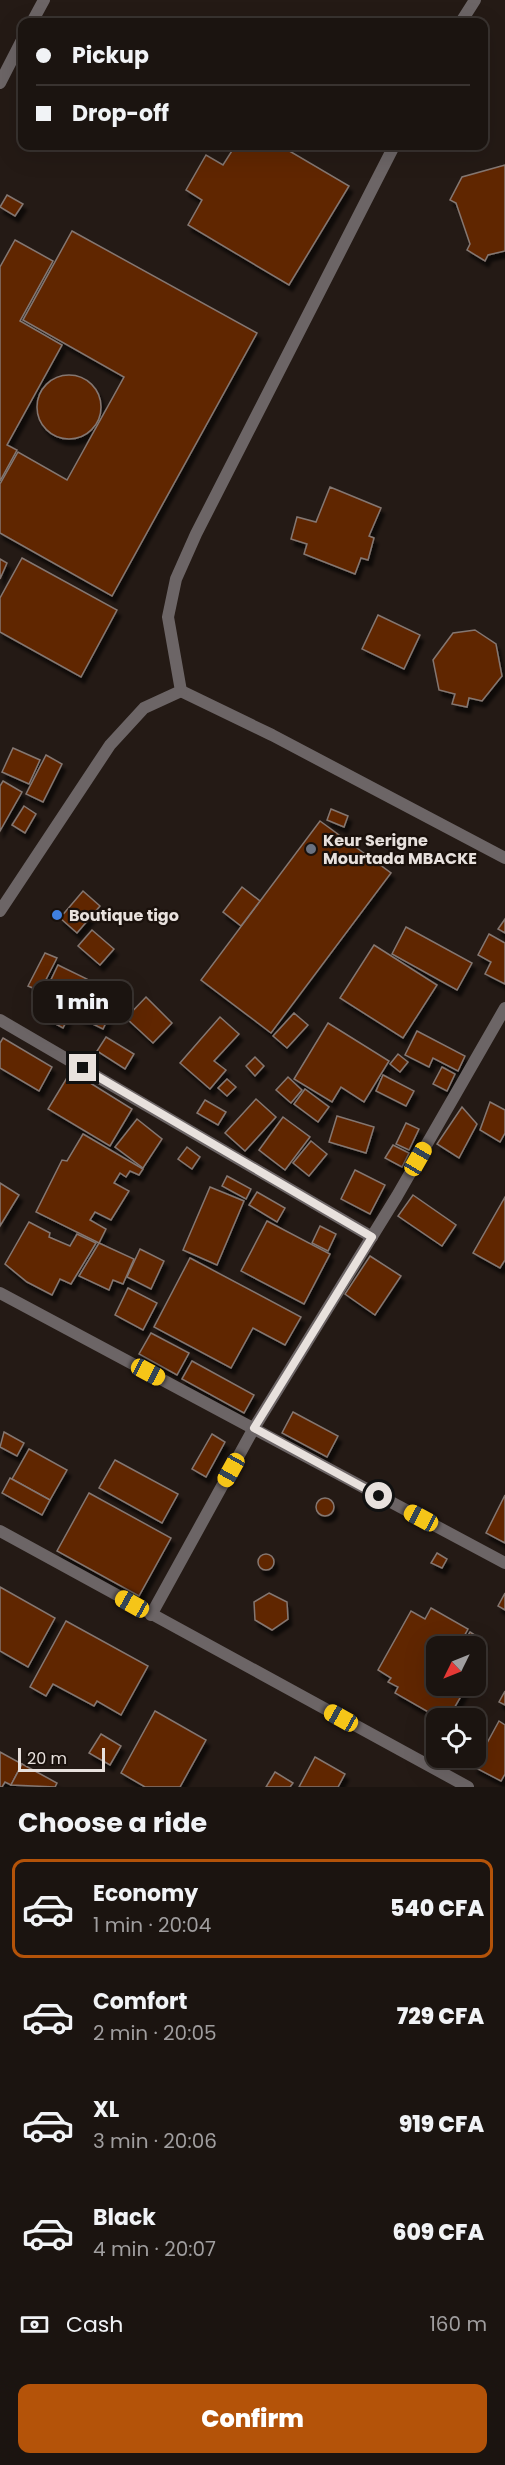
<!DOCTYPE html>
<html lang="en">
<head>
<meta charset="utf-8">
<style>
  body { margin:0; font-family:Poppins,sans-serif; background:#28211e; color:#f1f3f6; height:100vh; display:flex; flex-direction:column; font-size:22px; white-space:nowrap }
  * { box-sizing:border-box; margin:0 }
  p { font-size:20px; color:#a09e9f }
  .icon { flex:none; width:33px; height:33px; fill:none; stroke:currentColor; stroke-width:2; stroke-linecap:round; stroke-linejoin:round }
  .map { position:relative; height:1787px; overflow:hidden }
  .sheet { display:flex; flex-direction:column; background:#1b1410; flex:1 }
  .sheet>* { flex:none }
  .guide { position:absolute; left:18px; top:18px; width:470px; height:132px; border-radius:12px; box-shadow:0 6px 24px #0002,0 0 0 2px #393330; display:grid; align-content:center; height:132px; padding:0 18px; background:#1b1410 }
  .needle { width:39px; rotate:227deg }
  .fabs { position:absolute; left:426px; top:1636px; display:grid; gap:12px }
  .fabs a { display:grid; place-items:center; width:60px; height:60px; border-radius:12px; background:#1b1410; box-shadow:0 6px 24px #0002,0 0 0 2px #393330; font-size:30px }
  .scale { position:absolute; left:18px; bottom:15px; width:87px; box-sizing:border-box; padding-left:6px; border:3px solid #e8e1dd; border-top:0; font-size:16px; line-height:21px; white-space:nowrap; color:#e8e1dd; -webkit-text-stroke:4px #1a110c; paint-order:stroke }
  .end { position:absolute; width:27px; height:27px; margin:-14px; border:8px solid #e8e1dd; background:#111; box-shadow:0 0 0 3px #111 }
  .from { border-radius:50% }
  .bubble { position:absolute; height:42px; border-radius:12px; background:#1b1410; box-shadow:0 6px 24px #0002,0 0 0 2px #393330; font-size:20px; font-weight:800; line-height:42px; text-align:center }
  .car { position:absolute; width:18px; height:36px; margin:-18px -9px; border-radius:8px; box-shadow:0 0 4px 2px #0007; background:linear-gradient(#f5c518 24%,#345 0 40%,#f5c518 0 76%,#345 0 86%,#f5c518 0) }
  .guide b { display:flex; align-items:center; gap:21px; height:57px; font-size:22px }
  .guide b+b { border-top:2px solid #393330 }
  .guide i { width:15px; height:15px; background:#f1f3f6 }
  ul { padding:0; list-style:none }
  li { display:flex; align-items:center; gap:18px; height:99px; margin:0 12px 9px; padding:0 6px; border:3px solid transparent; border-radius:12px }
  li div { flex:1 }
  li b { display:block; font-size:22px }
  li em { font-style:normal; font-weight:800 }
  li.current { border-color:#b45309 }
  li>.icon { width:54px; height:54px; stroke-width:1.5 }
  h2 { padding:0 18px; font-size:27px; line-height:72px }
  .pay { display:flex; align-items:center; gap:15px; height:66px; padding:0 18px; font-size:22px }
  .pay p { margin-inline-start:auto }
  .button { display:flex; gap:12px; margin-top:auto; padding:12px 18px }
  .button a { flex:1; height:69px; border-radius:12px; background:#b45309; color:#fff; font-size:24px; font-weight:800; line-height:69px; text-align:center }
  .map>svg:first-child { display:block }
  .building { fill:#612503; stroke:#847771; stroke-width:1.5; filter:url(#shadow) }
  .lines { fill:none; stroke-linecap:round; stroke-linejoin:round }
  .minor { stroke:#6c6566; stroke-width:12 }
  .tertiary { stroke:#6c6566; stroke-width:12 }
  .route { stroke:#e8e1dd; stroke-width:8 }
  .worship-dot { fill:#6b7280; stroke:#1a110c; stroke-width:2 }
  .shop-dot { fill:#3f7fe0; stroke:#1a110c; stroke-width:2 }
  .labels { text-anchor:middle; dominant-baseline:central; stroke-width:4.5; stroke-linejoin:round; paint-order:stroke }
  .poi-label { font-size:16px; font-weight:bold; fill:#e8e1dd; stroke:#1a110c; text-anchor:start }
</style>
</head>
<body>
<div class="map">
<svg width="505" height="1787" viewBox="0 0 505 1787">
  <defs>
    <filter id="shadow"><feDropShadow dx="3.5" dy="6" stdDeviation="1.5" flood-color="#0009"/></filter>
  </defs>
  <rect width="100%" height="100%" fill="#241a15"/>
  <g class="building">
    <polygon points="235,146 281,146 349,186 289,285 188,225 202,200 186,190 206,155 223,165"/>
    <polygon points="505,165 505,251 488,255 485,261 467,250 470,244 456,203 450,200 462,177"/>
    <polygon points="7,195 23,204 15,216 0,207"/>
    <polygon points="72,231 257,333 112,596 0,533 0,484 18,452 67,480 124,377 23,320"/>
    <polygon points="15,240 53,261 20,321 62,345 7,445 17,450 0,481 0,267"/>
    <circle cx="69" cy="407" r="32"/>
    <polygon points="330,487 381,508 369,536 374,538 368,560 361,558 355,574 304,554 307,544 291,539 297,517 316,522"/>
    <polygon points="22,558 117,610 81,677 0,632 0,598"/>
    <polygon points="0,559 7,563 0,579"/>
    <polygon points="378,615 420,635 404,669 362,649"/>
    <polygon points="475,630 496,644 502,676 482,701 469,698 467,707 452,704 455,694 439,690 433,660 453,633"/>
    <polygon points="13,748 40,760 29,784 2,772"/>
    <polygon points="46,755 62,764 43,802 26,794"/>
    <polygon points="3,781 22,792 0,831 0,786"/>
    <polygon points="24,806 36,814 25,833 12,825"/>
    <polygon points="331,809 348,816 344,827 327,820"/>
    <polygon points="320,821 391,873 271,1033 201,980"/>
    <polygon points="242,887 260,901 241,926 223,912"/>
    <polygon points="83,891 100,906 77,933 60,918"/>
    <polygon points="505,919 505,933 498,929"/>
    <polygon points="406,927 472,963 457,990 392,954"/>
    <polygon points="92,930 114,949 100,965 78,946"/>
    <polygon points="489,934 505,943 505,984 485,974 491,962 478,955"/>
    <polygon points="374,945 437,985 403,1038 340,998"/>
    <polygon points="45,953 57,958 40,991 28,986"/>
    <polygon points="58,965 87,979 63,1028 35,1013"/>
    <polygon points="146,997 172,1023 153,1043 126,1018"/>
    <polygon points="83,1003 109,1016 103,1029 76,1016"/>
    <polygon points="294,1013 308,1025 287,1048 273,1036"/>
    <polygon points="220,1017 239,1034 214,1061 226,1070 210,1089 180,1063"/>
    <polygon points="328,1023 389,1061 364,1102 341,1087 332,1102 294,1079"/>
    <polygon points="417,1031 465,1056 458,1071 433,1058 429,1067 405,1055"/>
    <polygon points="106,1037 134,1054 125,1069 97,1051"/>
    <polygon points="3,1038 52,1067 39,1091 0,1068 0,1043"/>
    <polygon points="398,1054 408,1062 400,1072 390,1064"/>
    <polygon points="255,1057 264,1066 255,1076 246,1066"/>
    <polygon points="442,1067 455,1074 447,1091 433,1084"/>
    <polygon points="71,1071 132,1109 110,1146 48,1109"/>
    <polygon points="383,1075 414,1091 406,1106 376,1091"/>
    <polygon points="288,1077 302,1090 291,1103 276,1090"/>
    <polygon points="227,1079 236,1087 227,1096 218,1088"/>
    <polygon points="305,1089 329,1107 318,1122 294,1104"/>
    <polygon points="256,1099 276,1117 245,1151 225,1133"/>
    <polygon points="205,1100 226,1112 218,1125 197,1113"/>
    <polygon points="490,1102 505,1110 505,1133 500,1142 480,1130"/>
    <polygon points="462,1107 477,1124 459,1158 437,1144"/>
    <polygon points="337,1116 374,1127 366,1153 329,1142"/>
    <polygon points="283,1117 310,1137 285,1170 259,1150"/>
    <polygon points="137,1119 162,1139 143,1168 115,1147"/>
    <polygon points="406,1123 419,1129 409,1150 396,1144"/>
    <polygon points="83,1134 143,1169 139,1175 130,1171 126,1177 120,1173 114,1183 129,1191 111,1220 95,1212 90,1220 106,1229 99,1243 36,1212 62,1160 67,1161"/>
    <polygon points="311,1141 327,1154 309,1176 293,1163"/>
    <polygon points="393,1145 409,1153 402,1167 385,1158"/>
    <polygon points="187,1147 200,1157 192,1169 178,1159"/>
    <polygon points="355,1170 385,1185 370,1214 341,1199"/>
    <polygon points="227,1176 251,1189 246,1199 222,1186"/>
    <polygon points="0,1183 19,1195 0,1226"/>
    <polygon points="210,1187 244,1201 217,1265 183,1250"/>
    <polygon points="257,1192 285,1208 277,1222 249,1205"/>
    <polygon points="413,1195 456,1225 442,1246 398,1216"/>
    <polygon points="505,1197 505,1260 500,1268 473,1253"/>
    <polygon points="267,1221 330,1254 304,1304 241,1271"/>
    <polygon points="29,1222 50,1233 49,1237 70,1246 77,1234 96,1243 71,1284 60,1279 52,1295 27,1282 5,1264"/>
    <polygon points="320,1226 336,1234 328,1251 312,1243"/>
    <polygon points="99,1243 134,1259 123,1284 113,1280 109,1290 79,1276"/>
    <polygon points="140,1249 164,1261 151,1289 127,1277"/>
    <polygon points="370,1256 401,1276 375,1315 345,1294"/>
    <polygon points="190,1258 301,1317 285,1345 253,1328 231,1368 154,1327"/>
    <polygon points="128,1288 157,1303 143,1330 115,1315"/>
    <polygon points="151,1333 189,1353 177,1375 139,1354"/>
    <polygon points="192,1361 254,1395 244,1413 182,1379"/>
    <polygon points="293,1412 338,1436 327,1457 282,1433"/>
    <polygon points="4,1432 24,1443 17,1456 0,1447"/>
    <polygon points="212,1434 225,1442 206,1477 192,1469"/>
    <polygon points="29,1449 67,1470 50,1500 12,1479"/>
    <polygon points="115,1460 178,1494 162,1523 99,1488"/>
    <polygon points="10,1478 50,1500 42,1515 2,1493"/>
    <polygon points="89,1493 171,1538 139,1596 57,1551"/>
    <polygon points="505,1495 505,1543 486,1533"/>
    <circle cx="325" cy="1507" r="9"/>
    <polygon points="437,1553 447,1559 442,1568 431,1563"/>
    <circle cx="266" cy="1562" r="8"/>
    <polygon points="0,1587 55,1618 28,1667 0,1651"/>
    <polygon points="269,1593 287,1602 288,1619 272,1630 255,1620 254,1602"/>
    <polygon points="505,1593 505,1610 498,1606"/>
    <polygon points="431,1608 468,1629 458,1647 436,1647 436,1686 467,1686 449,1717 440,1712 437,1717 395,1693 398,1687 388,1682 391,1678 378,1670 411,1611 425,1619"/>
    <polygon points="66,1621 148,1666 121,1715 97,1701 94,1706 53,1684 46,1696 30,1687"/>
    <polygon points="470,1632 484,1641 476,1656 476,1647 461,1647"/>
    <polygon points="505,1691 505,1705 499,1702"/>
    <polygon points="155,1711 206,1740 180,1787 145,1787 121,1773"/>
    <polygon points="499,1721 505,1725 505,1774 501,1781 474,1767"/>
    <polygon points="101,1734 121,1746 110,1765 89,1753"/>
    <polygon points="0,1752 22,1764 11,1785 5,1782 2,1787 0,1787"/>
    <polygon points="315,1757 345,1774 338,1787 299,1787"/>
    <polygon points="22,1764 57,1783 55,1787 11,1785"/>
    <polygon points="275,1772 293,1783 290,1787 266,1787"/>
  </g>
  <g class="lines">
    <g class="minor">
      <polyline points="0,1020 372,1237"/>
      <polyline points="0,1293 505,1563"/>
      <polyline points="151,1615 254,1428 397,1196 505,1008"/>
    </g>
    <g class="tertiary">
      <polyline points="32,22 44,0"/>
      <polyline points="461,22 475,0"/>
      <polyline points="0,83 22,40"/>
      <polyline points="181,691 272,735 505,858"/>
      <polyline points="0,911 110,745 144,708 181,691 168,617 176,579 196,534 394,146"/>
      <polyline points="0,1531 468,1787"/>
    </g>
  </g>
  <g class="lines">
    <polyline class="route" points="83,1068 372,1237 254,1428 379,1496"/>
  </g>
  <circle class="worship-dot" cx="311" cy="849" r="6"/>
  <circle class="shop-dot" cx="57" cy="915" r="6"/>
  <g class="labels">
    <g class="poi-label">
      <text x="323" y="840">Keur Serigne<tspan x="323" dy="18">Mourtada MBACKE</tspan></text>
      <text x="69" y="915">Boutique tigo</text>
    </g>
  </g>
</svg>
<div class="fabs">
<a><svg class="needle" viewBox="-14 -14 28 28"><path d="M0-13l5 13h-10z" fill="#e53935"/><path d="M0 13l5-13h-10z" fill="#a09e9f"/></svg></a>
<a><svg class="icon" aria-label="locate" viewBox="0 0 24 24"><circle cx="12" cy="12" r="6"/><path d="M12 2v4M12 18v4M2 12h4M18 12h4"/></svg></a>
</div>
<div class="scale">20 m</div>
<i class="end from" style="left:379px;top:1496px"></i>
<i class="end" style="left:83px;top:1068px"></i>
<div class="bubble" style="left:33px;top:981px;width:99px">1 min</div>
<i class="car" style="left:418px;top:1159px;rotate:30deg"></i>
<i class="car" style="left:148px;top:1372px;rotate:118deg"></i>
<i class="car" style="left:231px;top:1470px;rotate:209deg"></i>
<i class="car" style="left:421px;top:1518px;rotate:298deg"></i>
<i class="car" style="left:132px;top:1604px;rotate:299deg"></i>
<i class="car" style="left:341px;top:1718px;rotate:299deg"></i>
<div class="guide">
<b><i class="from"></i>Pickup</b>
<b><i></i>Drop-off</b>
</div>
</div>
<section class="sheet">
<h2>Choose a ride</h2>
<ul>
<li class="current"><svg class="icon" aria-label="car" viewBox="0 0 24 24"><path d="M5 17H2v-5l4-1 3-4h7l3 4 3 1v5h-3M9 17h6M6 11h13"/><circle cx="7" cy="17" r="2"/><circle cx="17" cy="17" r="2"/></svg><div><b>Economy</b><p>1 min · 20:04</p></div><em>540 CFA</em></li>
<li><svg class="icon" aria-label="car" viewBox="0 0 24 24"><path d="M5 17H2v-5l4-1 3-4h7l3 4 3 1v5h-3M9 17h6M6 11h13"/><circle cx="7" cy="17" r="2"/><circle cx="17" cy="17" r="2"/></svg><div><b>Comfort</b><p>2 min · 20:05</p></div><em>729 CFA</em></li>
<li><svg class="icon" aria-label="car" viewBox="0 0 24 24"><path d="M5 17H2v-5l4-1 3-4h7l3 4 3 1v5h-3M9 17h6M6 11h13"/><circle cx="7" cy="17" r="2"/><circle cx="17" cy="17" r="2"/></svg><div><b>XL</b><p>3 min · 20:06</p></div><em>919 CFA</em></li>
<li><svg class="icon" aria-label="car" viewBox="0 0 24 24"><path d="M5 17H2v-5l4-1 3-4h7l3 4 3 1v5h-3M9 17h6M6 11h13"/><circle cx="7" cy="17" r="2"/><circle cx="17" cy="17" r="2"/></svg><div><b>Black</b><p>4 min · 20:07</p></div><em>609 CFA</em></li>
</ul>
<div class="pay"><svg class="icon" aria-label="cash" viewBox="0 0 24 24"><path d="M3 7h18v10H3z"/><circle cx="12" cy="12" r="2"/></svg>Cash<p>160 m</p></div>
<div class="button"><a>Confirm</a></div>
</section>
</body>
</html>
